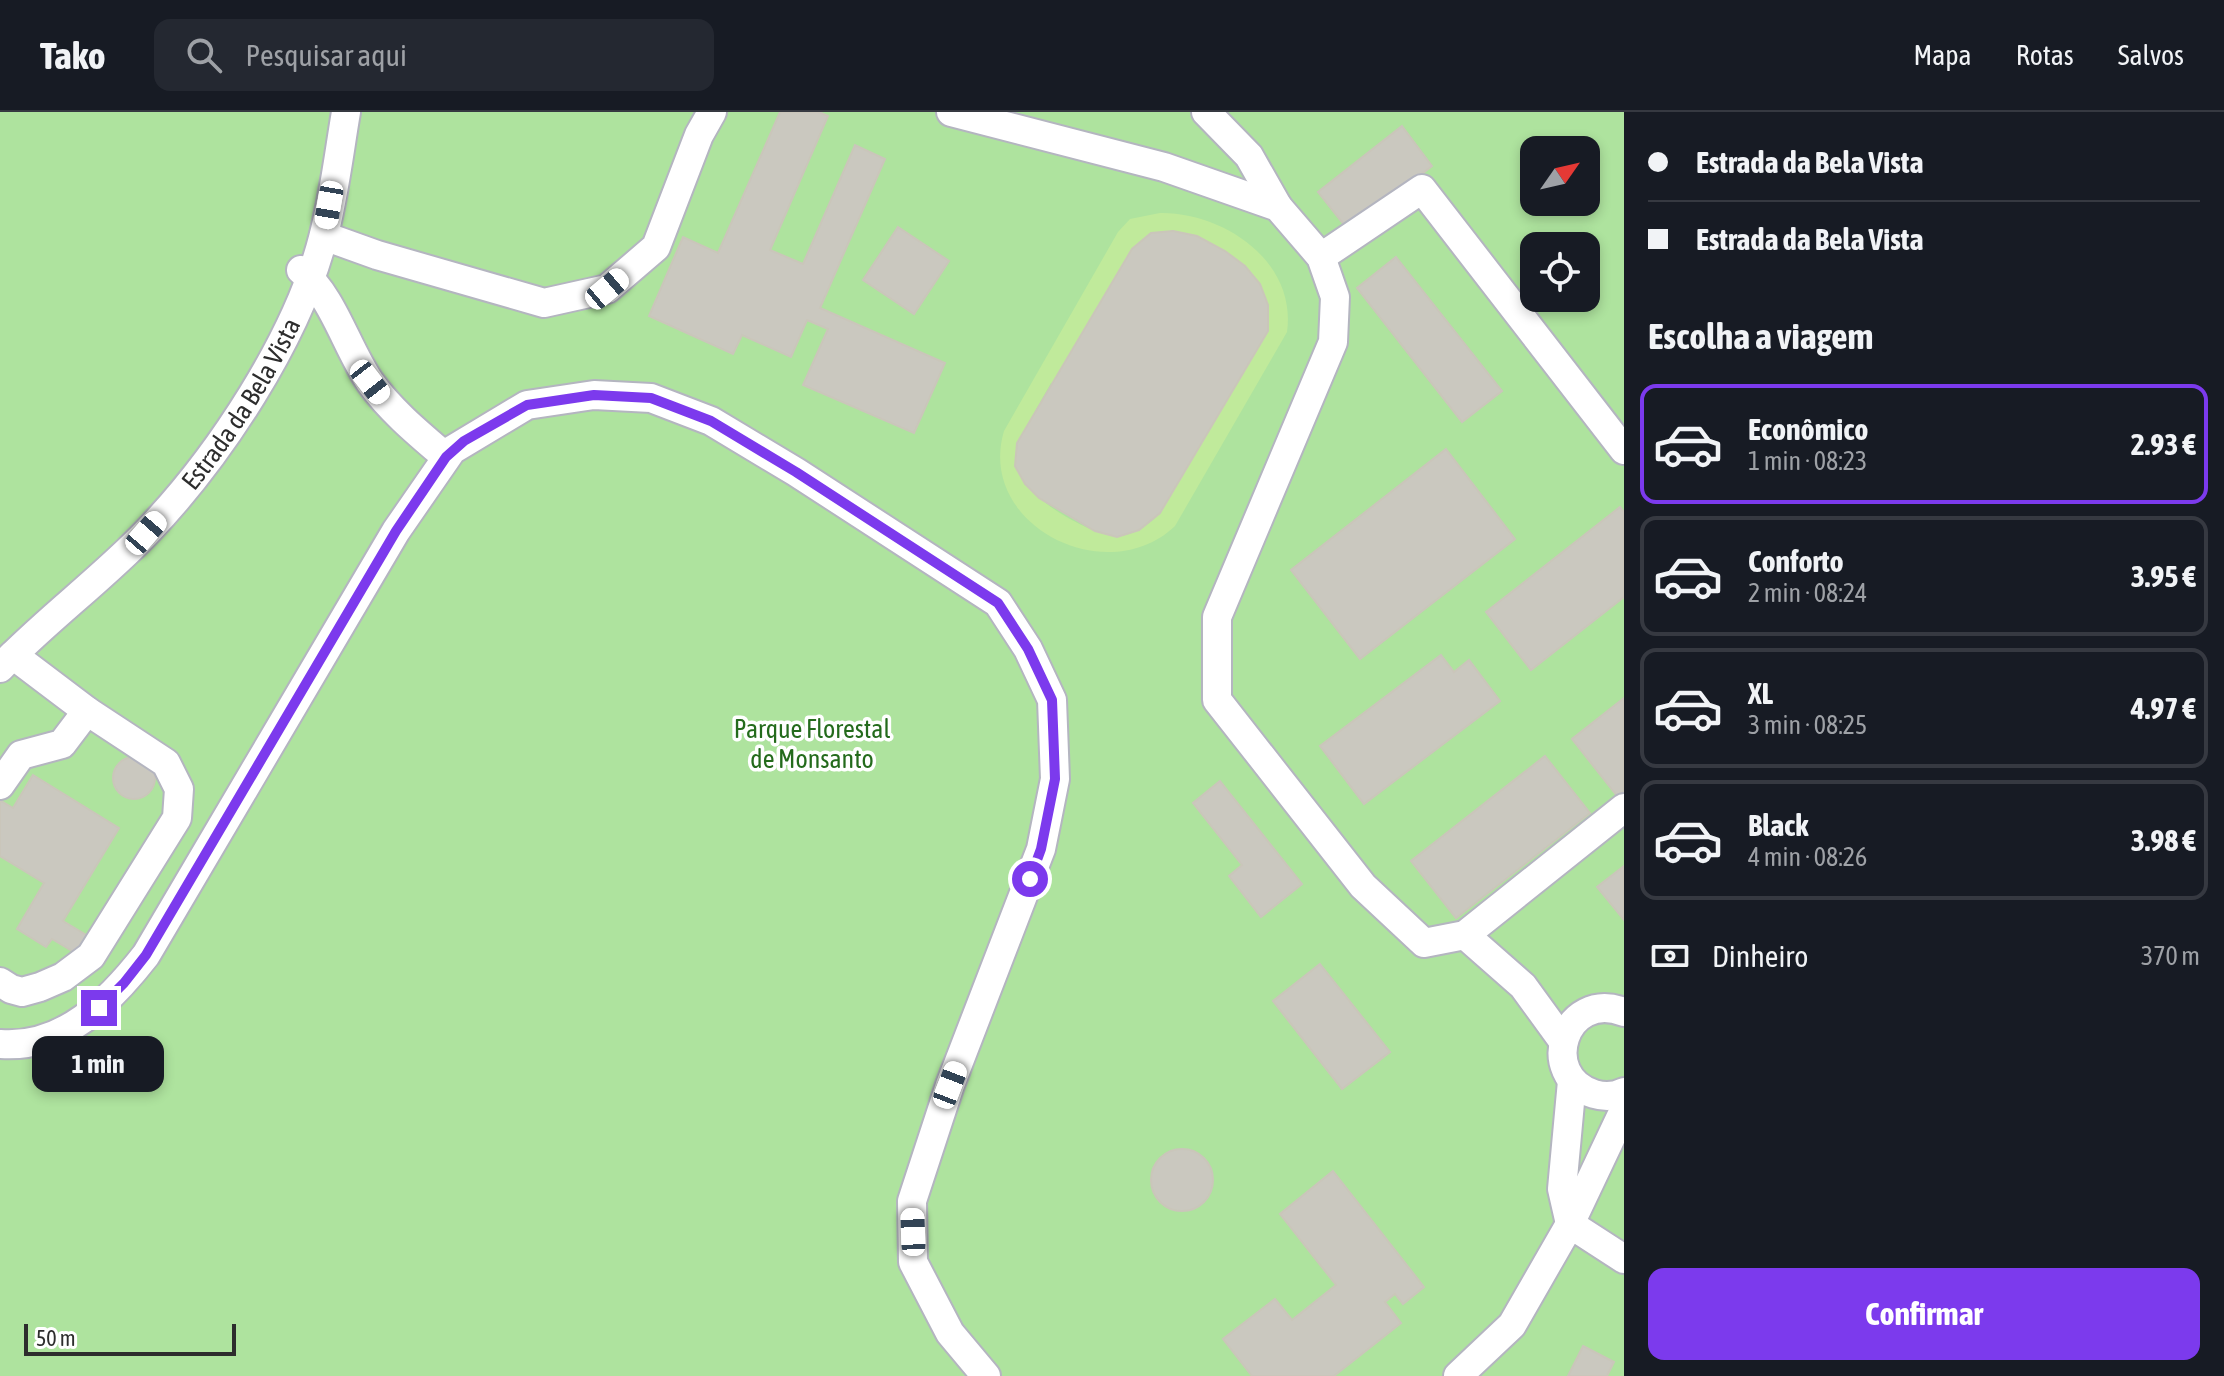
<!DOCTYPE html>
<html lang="pt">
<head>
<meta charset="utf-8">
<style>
  body { margin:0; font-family:"Asap Condensed",sans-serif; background:#242831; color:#f1f3f6; height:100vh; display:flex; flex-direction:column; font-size:30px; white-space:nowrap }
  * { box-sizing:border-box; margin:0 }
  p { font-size:26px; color:#9ea1a6 }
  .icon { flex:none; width:44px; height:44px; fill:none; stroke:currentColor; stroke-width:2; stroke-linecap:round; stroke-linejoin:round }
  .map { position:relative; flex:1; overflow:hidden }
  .panel { display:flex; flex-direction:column; background:#171b24; width:600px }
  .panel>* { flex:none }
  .top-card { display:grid; align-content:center; height:176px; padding:0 24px; background:#171b24 }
  .needle { width:52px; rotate:56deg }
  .tools { position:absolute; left:1520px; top:24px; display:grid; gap:16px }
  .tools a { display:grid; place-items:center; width:80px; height:80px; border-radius:16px; background:#171b24; box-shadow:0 4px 12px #0003; font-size:40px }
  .scale { position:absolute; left:24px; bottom:20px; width:212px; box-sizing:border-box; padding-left:8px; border:4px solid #2d2d2d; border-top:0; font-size:22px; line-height:28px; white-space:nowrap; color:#2d2d2d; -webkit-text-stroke:6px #fff; paint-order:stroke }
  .end { position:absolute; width:36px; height:36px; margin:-18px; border:10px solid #7c3aed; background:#fff; box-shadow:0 0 0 4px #fff }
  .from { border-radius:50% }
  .bubble { position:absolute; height:56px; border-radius:16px; background:#171b24; box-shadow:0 4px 12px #0003; font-size:26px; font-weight:700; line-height:56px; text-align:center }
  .car { position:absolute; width:24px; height:48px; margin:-24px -12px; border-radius:10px; box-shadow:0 0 6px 2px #0007; background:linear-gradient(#fff 24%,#345 0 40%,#fff 0 76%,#345 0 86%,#fff 0) }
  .top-card b { display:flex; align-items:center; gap:28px; height:76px; font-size:30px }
  .top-card b+b { border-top:2px solid #363941 }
  .top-card i { width:20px; height:20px; background:#f1f3f6 }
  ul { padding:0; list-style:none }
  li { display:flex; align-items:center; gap:24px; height:120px; margin:0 16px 12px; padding:0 8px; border:4px solid #363941; border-radius:16px }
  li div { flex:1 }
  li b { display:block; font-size:30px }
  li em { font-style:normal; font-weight:700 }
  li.selected { border-color:#7c3aed }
  li>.icon { width:72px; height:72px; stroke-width:1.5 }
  h2 { padding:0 24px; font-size:36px; line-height:96px }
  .pay { display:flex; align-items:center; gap:20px; height:88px; padding:0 24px; font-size:30px }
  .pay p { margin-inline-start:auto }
  .cta { display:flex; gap:16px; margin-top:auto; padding:16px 24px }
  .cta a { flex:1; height:92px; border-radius:16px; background:#7c3aed; color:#fff; font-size:32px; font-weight:700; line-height:92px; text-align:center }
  header { display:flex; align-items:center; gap:48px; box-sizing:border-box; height:112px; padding:0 40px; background:#171b24; border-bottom:2px solid #363941 }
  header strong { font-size:38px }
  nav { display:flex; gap:44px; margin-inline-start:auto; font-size:28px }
  .search { width:560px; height:72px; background:#242831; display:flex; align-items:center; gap:20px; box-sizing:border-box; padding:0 28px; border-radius:16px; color:#9ea1a6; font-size:30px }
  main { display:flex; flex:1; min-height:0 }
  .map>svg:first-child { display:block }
  .green { fill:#aee39e; fill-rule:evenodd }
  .pitch { fill:#c0ea9b; fill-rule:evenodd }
  .building { fill:#cac8bf; stroke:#cac6ba; stroke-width:2 }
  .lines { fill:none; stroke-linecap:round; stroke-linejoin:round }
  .minor-casing { stroke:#b4b5c0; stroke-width:32 }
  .minor { stroke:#fff; stroke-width:28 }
  .route { stroke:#7c3aed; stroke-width:10 }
  .labels { text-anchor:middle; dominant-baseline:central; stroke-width:7; stroke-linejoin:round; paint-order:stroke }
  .street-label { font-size:26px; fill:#2d2d2d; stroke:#fff }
  .park-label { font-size:26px; fill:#246b1c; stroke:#fff }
</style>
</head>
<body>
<header>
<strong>Tako</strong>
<div class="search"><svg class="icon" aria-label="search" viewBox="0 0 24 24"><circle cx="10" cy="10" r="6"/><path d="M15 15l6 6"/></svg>Pesquisar aqui</div>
<nav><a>Mapa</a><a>Rotas</a><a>Salvos</a></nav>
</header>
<main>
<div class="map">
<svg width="1624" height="1264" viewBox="0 0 1624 1264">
  <rect width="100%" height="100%" fill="#eeeae0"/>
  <path class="green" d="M 0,0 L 1624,0 L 1624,1264 L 0,1264 ZM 1534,38 L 1586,38 L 1586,90 L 1534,90 ZM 1534,134 L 1586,134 L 1586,186 L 1534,186 Z"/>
  <path class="pitch" d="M 1160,101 C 1223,100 1297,149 1287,220 L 1175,414 C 1107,479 976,413 1004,319 L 1118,120 L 1130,107 ZM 1051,271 L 1117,310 L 1160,401 C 1150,412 1132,425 1116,424 C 1095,423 1053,400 1038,384 C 1029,375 1023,364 1015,354 L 1017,331 Z"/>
  <g class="building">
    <polygon points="780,0 819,0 828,4 770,138 803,152 855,33 885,47 820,196 945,251 914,321 803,273 828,217 807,208 791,245 742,223 733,242 649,204 683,125 718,141"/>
    <polygon points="1402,14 1432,54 1349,119 1318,80"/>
    <polygon points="898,115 949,149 914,202 863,168"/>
    <polygon points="1173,119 1197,124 1225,139 1245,154 1260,172 1268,193 1268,219 1160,401 1139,418 1117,425 1095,419 1039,386 1025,372 1015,354 1017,331 1132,137 1151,121"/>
    <polygon points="1396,145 1502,279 1462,310 1357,176"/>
    <polygon points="1446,337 1515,427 1360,547 1291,458"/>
    <polygon points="1620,395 1624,400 1624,485 1531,558 1486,500"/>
    <polygon points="1441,543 1454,560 1469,548 1500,589 1364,692 1320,634"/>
    <polygon points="1624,586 1624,679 1617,684 1572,627"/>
    <polygon points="1545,644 1590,701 1456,806 1411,749"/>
    <circle cx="134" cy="666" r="21"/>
    <polygon points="33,663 119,716 63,809 88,824 77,842 52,827 46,835 17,817 44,771 0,744 0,691 1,689 13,696"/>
    <polygon points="1220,669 1302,772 1261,805 1229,764 1242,753 1193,691"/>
    <polygon points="1624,754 1624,808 1597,775"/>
    <polygon points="1320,852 1390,940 1342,977 1273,889"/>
    <circle cx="1182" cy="1068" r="31"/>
    <polygon points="1333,1059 1424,1175 1403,1192 1395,1182 1385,1190 1401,1211 1334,1264 1252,1264 1223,1227 1275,1187 1292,1208 1336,1173 1280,1102"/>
    <polygon points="1583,1234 1614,1250 1607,1264 1568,1264"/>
  </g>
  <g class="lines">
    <g class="minor-casing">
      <g id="minor">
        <polyline points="951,0 1164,55 1278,95 1321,145 1335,185 1333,230 1217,505 1217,588 1363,774 1424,831 1465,823 1624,696"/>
        <polyline points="1206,0 1249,44 1278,95"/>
        <polyline points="324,124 377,143 544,191 607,177 656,135 699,23 712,0"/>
        <polyline points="1321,145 1422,77 1624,338"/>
        <path d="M 301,158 C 334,186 346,235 370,270 C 391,299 419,322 446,345"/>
        <path id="s1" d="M 0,556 C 46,508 101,468 147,420 C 219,345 297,227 323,126 C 334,85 339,41 346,0"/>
        <polyline points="0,673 21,643 62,632 87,599"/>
        <polyline points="1465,823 1523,874 1563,929"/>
        <polyline points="0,870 11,877 22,880 40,875 63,865 91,844 177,706 179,677 166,651 87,599 13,543"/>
        <path d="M 1624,900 C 1564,877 1537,964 1594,982 C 1604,985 1614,985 1624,980"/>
        <path d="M 0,932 C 64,937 110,889 146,843 L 396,419 L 452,338 L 527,293 L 594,283 L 651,286 L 711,309 L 796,360 L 998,491 L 1028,537 L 1052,588 L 1055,667 L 1041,737 L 950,973 L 912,1089 L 913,1150 L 950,1221 L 986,1264"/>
        <polyline points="1570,1112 1562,1077 1572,969"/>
        <polyline points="1570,1112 1624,998"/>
        <polyline points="1458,1264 1512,1213 1570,1112 1624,1147"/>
      </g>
    </g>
    <use href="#minor" class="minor"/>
  </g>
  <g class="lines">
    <polyline class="route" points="99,896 124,871 146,843 396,419 446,345 464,329 527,293 594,283 651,286 711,309 796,360 998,491 1028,537 1052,588 1055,667 1041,737 1030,767"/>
  </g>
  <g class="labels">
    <g class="street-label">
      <text stroke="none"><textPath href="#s1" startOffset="360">Estrada da Bela Vista</textPath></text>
    </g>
    <g class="park-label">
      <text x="812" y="617">Parque Florestal<tspan x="812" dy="30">de Monsanto</tspan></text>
    </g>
  </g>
</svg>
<div class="tools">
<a><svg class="needle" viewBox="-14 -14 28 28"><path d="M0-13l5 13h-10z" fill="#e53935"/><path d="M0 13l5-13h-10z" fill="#9ea1a6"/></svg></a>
<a><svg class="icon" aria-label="locate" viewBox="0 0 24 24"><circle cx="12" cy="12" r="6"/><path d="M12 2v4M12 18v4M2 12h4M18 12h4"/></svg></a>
</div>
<div class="scale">50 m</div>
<i class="end from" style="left:1030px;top:767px"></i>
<i class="end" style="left:99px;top:896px"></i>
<div class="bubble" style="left:32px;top:924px;width:132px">1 min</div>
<i class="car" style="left:329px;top:93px;rotate:190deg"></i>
<i class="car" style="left:607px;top:177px;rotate:50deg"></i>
<i class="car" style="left:370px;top:270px;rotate:142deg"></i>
<i class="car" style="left:146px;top:421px;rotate:41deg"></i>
<i class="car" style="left:950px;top:973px;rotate:21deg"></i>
<i class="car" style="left:913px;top:1120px;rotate:358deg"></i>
</div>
<section class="panel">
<div class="top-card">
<b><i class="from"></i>Estrada da Bela Vista</b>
<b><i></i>Estrada da Bela Vista</b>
</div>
<h2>Escolha a viagem</h2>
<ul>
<li class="selected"><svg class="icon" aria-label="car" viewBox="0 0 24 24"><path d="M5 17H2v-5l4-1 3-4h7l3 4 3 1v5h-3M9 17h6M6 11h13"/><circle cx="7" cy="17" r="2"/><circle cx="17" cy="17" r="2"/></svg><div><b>Econômico</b><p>1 min · 08:23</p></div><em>2.93 €</em></li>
<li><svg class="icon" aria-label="car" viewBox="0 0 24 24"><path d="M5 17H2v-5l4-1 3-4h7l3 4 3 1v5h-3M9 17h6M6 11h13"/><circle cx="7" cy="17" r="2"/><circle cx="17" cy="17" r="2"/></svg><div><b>Conforto</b><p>2 min · 08:24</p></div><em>3.95 €</em></li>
<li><svg class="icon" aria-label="car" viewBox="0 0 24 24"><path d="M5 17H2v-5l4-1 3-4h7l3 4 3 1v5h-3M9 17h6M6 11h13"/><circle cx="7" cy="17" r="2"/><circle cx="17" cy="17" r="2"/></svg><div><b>XL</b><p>3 min · 08:25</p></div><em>4.97 €</em></li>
<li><svg class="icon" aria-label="car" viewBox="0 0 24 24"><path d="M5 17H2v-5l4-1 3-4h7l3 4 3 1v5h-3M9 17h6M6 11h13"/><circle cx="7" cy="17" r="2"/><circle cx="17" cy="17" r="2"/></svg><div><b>Black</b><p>4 min · 08:26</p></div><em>3.98 €</em></li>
</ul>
<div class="pay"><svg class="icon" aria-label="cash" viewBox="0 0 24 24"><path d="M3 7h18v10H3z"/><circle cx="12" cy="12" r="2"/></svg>Dinheiro<p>370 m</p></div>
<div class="cta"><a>Confirmar</a></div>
</section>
</main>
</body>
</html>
